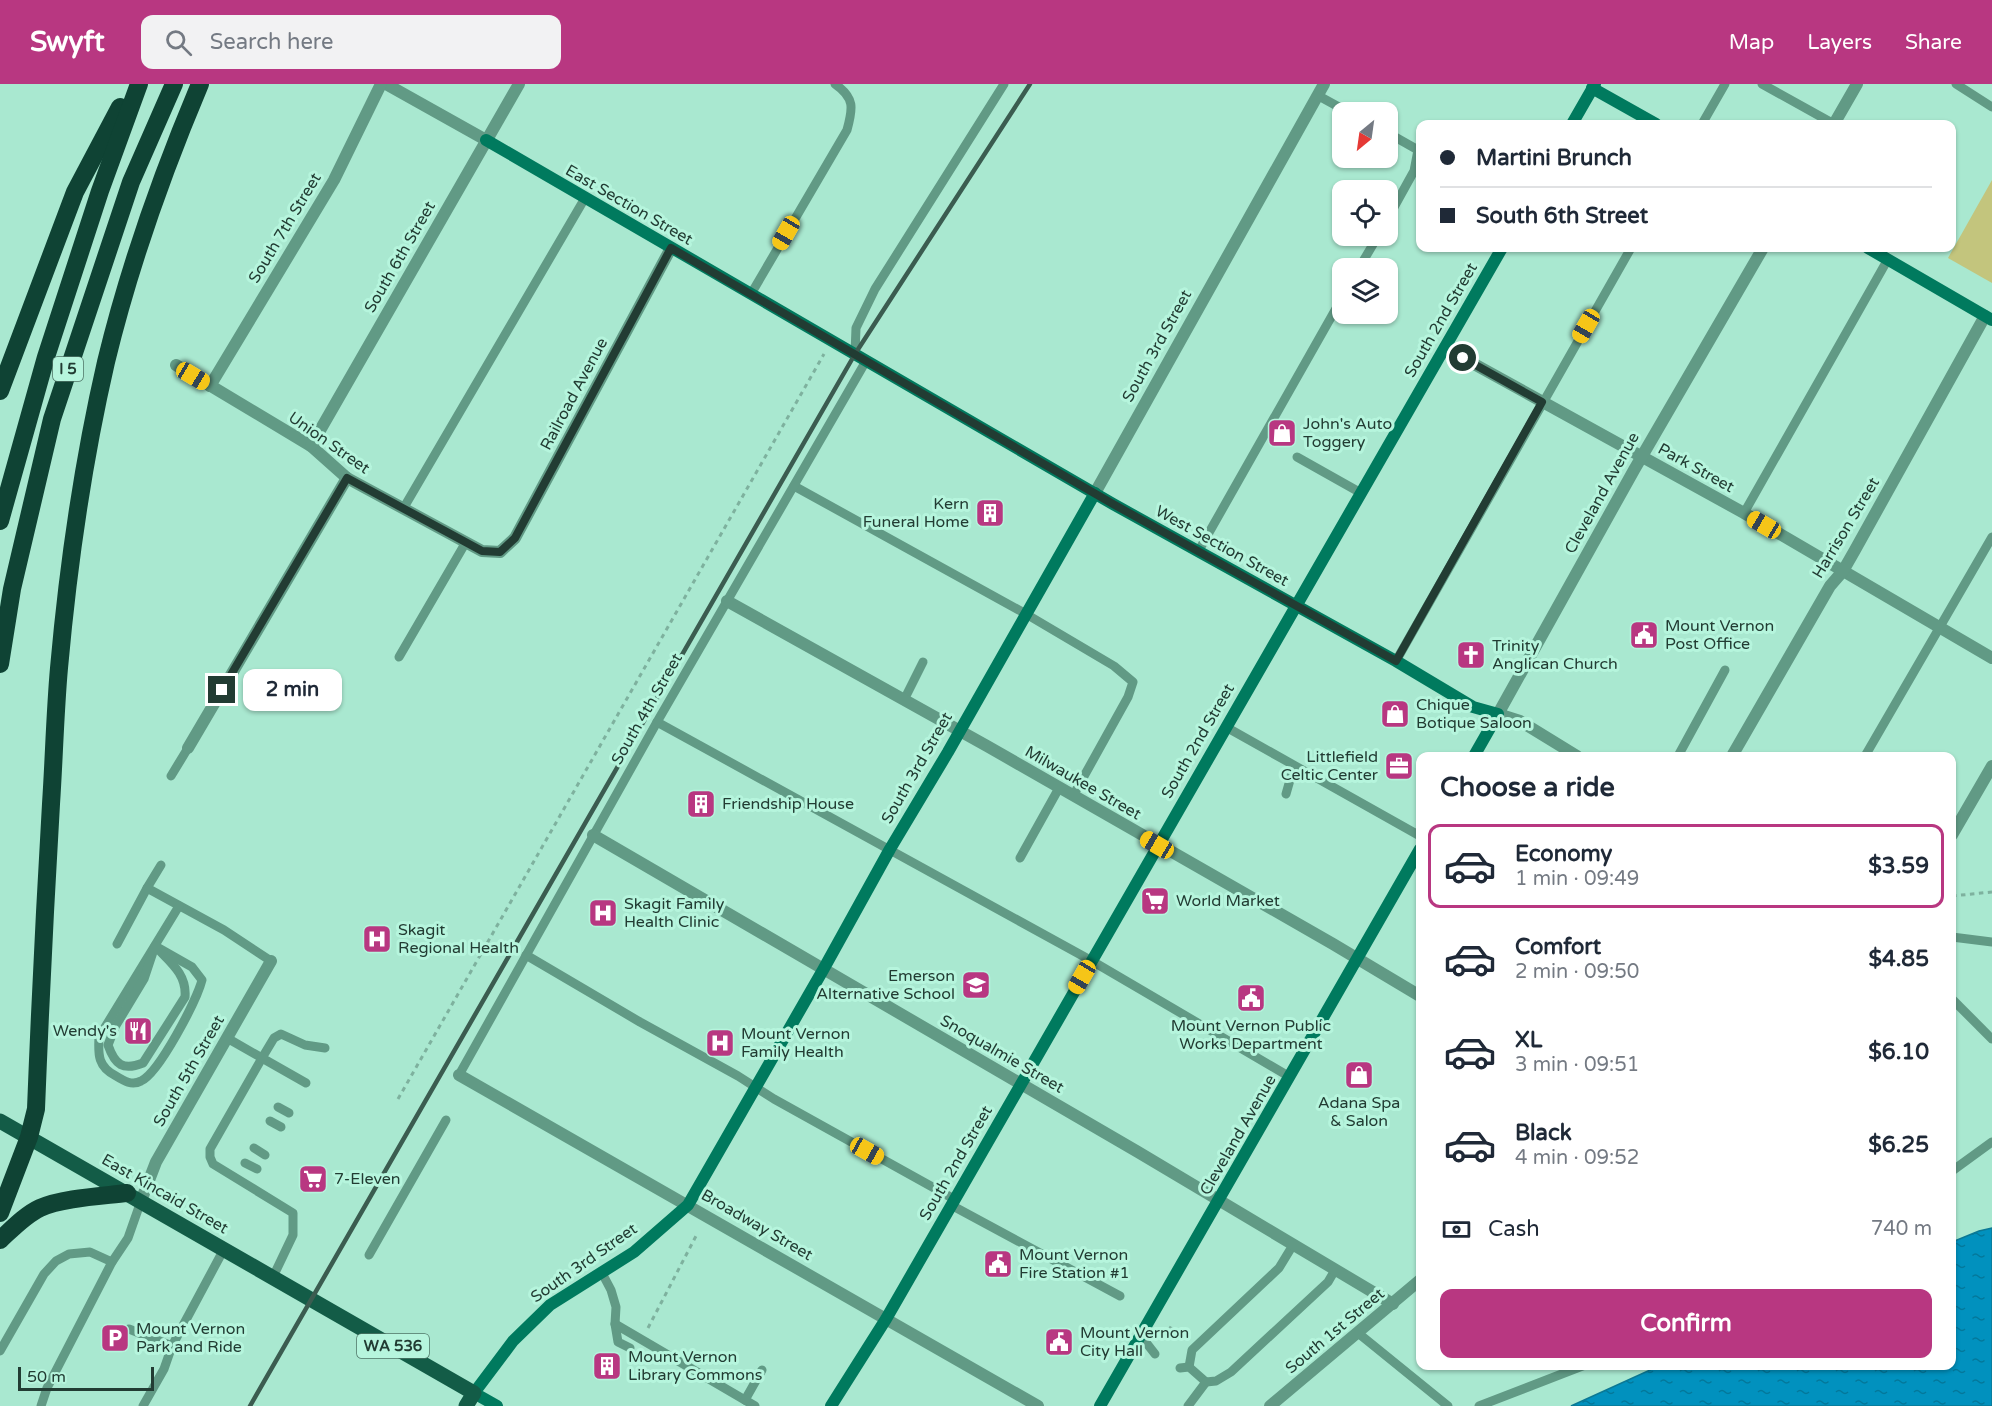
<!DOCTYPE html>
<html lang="en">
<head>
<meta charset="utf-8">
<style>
  body { margin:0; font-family:"Varela Round",sans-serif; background:#f2f2f3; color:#1f2937; height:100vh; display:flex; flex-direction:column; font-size:22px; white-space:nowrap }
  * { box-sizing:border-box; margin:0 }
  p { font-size:20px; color:#747a83 }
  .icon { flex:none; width:33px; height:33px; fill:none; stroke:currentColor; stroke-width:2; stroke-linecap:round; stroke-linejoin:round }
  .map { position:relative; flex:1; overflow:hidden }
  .side { position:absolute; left:1416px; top:668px; width:540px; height:618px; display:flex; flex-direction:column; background:#fff; border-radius:12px; box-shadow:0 2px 4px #0004 }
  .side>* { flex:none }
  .guide { position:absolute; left:1416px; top:36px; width:540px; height:132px; border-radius:12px; box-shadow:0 2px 4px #0004; display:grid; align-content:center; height:132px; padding:0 24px; background:#fff }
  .needle { width:39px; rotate:209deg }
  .controls { position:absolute; left:1332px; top:18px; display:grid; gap:12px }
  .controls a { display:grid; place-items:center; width:66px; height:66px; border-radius:12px; background:#fff; box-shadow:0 2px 4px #0004; font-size:30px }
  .scale { position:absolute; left:18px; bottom:15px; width:136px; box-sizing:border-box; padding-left:6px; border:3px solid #223c33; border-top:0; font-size:16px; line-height:21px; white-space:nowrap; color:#223c33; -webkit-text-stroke:4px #b6f5dd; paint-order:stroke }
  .end { position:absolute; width:27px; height:27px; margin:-14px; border:8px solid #223c33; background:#fff; box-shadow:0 0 0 3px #fff }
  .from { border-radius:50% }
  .bubble { position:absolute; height:42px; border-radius:12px; background:#fff; box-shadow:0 2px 4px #0004; font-size:20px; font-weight:700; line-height:42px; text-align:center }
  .car { position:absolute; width:18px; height:36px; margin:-18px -9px; border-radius:8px; box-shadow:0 0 4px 2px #0007; background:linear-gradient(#f5c518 24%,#345 0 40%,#f5c518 0 76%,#345 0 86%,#f5c518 0) }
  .guide b { display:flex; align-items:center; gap:21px; height:57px; font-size:22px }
  .guide b+b { border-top:2px solid #e0e1e3 }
  .guide i { width:15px; height:15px; background:#1f2937 }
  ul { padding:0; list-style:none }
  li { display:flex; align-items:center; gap:18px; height:84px; margin:0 12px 9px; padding:0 12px; border:3px solid transparent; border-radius:12px }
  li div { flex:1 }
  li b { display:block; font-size:22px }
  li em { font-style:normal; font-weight:700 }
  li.on { border-color:#b83781 }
  li>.icon { width:54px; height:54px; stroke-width:1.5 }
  h2 { padding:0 24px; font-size:27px; line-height:72px }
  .pay { display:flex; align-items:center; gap:15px; height:66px; padding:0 24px; font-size:22px }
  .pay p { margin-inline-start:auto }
  .button { display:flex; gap:12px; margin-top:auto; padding:12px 24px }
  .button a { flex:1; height:69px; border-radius:12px; background:#b83781; color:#fff; font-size:24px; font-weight:700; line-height:69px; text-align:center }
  header { display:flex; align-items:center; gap:36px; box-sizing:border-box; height:84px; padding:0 30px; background:#b83781; color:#fff }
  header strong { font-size:28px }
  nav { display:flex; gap:33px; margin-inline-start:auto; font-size:21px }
  .search { width:420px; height:54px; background:#f2f2f3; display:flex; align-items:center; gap:15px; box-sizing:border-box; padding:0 21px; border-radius:12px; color:#747a83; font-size:22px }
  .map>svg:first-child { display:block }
  .green { fill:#c3c57d }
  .water { fill:url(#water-ripples); stroke:#0b7894; stroke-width:1.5 }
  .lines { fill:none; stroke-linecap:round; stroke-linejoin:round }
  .path { stroke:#7eb19e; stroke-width:3; stroke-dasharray:4.5 4.5; stroke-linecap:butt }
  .lane { stroke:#619a85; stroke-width:9 }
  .street { stroke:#619a85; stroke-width:12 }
  .secondary { stroke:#007a5e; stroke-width:12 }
  .primary { stroke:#135c47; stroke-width:15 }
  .highway { stroke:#0f4334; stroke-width:18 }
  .rail { stroke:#3b5c50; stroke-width:4.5 }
  .route { stroke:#223c33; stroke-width:8 }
  .labels { text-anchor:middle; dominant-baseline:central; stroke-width:6; stroke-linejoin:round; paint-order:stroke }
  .shield { fill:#b6f5dd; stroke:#4e7466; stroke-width:1.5 }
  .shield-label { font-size:15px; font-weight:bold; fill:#223c33 }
  .street-label { font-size:16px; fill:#223c33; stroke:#b6f5dd }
  .poi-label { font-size:16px; fill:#223c33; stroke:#b6f5dd; text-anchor:start }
</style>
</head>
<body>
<header>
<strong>Swyft</strong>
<div class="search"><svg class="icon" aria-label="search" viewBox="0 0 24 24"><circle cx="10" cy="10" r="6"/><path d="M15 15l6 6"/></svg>Search here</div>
<nav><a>Map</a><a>Layers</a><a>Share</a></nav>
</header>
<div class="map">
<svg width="1992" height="1322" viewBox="0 0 1992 1322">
  <defs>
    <pattern id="water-ripples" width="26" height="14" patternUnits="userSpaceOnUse" patternTransform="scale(1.5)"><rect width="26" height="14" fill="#0191be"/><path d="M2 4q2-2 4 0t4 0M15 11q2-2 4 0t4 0" fill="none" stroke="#03789b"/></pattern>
  </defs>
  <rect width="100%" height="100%" fill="#a9e8d0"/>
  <polygon class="green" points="1992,96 1992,199 1948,174"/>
  <polygon class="water" points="1992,1144 1992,1322 1571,1322 1661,1281 1952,1281 1952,1158 1979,1147"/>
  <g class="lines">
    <g class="path">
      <polyline points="1952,812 1992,808"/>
      <polyline points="398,1015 824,270"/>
      <polyline points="1169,1243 1179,1249"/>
      <polyline points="648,1244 696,1152"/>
    </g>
    <g class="lane">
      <polyline points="1762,0 1834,40"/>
      <polyline points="1956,0 1992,23"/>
      <polyline points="1317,11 1348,28"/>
      <polyline points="1702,40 1725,0"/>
      <polyline points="1388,49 1418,66 1414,87 1388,134"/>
      <polyline points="1359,184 1378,152"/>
      <path d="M 751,210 L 847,46 C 853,24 855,14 835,0"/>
      <polyline points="855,270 856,244 875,205 1004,0"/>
      <polyline points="1297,373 1361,409"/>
      <polyline points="794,402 1026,530 1114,582 1133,598 1128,613 1073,712"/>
      <polyline points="403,425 585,114"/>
      <polyline points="1744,429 1888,175"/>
      <polyline points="1198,468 1342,214"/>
      <polyline points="399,573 466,458"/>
      <polyline points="1396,577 1631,164"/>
      <polyline points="904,616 923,578"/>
      <polyline points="657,638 1092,877 1290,993"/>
      <polyline points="1226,643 1420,752"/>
      <polyline points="1678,672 1725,586"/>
      <polyline points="1865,672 1992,453"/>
      <polyline points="171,692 188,664"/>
      <polyline points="1286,710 1294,682"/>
      <polyline points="1020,774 1059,704"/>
      <polyline points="147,804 161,781"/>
      <polyline points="1952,853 1992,858"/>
      <polyline points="117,860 147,804 224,846 271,877"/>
      <path d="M 155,862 L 192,883 L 202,896 C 197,916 159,989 141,997 C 132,1002 124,997 116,992 C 98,983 98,971 99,953 L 179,822"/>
      <path d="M 155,862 C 170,878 187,890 185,913 L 143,979 C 123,987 115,981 108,961 L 115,943 L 144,895 Z"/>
      <polyline points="526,871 640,938 738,992 774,1015 954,1115"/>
      <polyline points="1952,915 1992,955"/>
      <polyline points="227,954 262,974 210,1065 210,1073 213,1080 293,1129 293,1151 273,1193"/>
      <polyline points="459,991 657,638 866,277"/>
      <polyline points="306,999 262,974 274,954 281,950 305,961 325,964"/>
      <polyline points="278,1023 289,1029"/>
      <polyline points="270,1037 281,1043"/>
      <polyline points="254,1064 265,1071"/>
      <polyline points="245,1079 257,1085"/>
      <polyline points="1952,1087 1992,1058"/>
      <polyline points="951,1121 1120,1212"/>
      <polyline points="369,1171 446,1036"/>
      <polyline points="602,1189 611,1206 616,1223 615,1240 618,1258 630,1264"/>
      <polyline points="615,1240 755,1322"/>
      <polyline points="129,1245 172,1262"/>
      <polyline points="1358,1249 1448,1322"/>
      <polyline points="1141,1252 1155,1270"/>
      <polyline points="0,1267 44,1190 56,1177 69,1170 90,1168 112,1178"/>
      <polyline points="1189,1283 1192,1266 1279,1184 1293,1161"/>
      <polyline points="1180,1284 1189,1283 1206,1298 1216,1297 1231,1288 1328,1198 1335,1186"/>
      <polyline points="745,1316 762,1286"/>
      <polyline points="41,1322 47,1304 112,1178 128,1154 141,1117"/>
      <polyline points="143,1322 164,1285 172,1262 224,1165"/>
      <polyline points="1188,1322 1206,1298"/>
      <polyline points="1479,1322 1585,1281"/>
    </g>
    <g class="street">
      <polyline points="386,0 486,56"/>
      <polyline points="1834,40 1857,0"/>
      <polyline points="1445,264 1744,429 1992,574"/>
      <polyline points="176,281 311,362 347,394 482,467 500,468 515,454 671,164"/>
      <polyline points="210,302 334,96 381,0"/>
      <polyline points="311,362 519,0"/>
      <polyline points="1095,409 1324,0"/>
      <polyline points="727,517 987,662 1333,860 1420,912"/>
      <polyline points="188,664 347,394"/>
      <polyline points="1577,672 1520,637 1498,630 1634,386 1763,164"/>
      <polyline points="1732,672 1830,502 1843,487 1855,466 1985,232"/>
      <polyline points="593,751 1138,1068 1393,1220"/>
      <polyline points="1952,751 1992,682"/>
      <polyline points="459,991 1038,1322"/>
      <polyline points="141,1117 156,1078 271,877"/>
      <polyline points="1270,1322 1420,1196"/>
    </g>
    <g class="secondary">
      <polyline points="1592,4 1656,40"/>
      <polyline points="1572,40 1595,0"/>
      <polyline points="486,56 1113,420 1396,577 1473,623 1498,630 1474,672"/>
      <polyline points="1868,164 1992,236"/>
      <polyline points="497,1322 474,1309 513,1257 550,1221 634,1168 688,1121 823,886 890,765 948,668 1095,409"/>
      <polyline points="831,1322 886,1235 1502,164"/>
      <polyline points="1100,1322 1420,765"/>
    </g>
    <polyline class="primary" points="0,1037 474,1309 466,1322"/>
    <g class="highway">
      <polyline points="0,307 75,108 120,23"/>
      <polyline points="0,437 46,273 100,107 139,0"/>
      <polyline points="0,580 12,505 52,335 131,98 174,0"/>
      <path d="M 0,1129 L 29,1053 L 36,1025 C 40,923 45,822 51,720 C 54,675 55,629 59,584 C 68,483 83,378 106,278 C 129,183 162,90 200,0"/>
      <path d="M 0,1156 C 12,1145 25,1131 40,1124 C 62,1114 103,1112 127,1109"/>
    </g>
    <polyline class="rail" points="250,1322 855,270 1030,0"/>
  </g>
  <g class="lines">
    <polyline class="route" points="222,606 347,394 482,467 500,468 515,454 671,164 1113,420 1396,577 1542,318 1463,274"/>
  </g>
  <defs>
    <g id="shop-square" transform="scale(1.5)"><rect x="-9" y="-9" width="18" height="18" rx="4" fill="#b83781" stroke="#b6f5dd"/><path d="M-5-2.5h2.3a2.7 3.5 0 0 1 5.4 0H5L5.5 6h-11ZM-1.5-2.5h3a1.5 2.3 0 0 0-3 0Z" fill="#fff"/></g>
    <g id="building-square" transform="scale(1.5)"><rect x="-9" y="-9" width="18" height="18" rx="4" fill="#b83781" stroke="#b6f5dd"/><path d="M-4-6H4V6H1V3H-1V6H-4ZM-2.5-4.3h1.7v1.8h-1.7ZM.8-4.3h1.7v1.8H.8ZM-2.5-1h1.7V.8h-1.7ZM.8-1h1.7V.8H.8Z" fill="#fff"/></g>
    <g id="civic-square" transform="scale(1.5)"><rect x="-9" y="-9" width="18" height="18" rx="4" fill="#b83781" stroke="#b6f5dd"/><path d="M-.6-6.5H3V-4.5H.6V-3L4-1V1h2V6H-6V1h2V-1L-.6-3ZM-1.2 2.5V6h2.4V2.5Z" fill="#fff"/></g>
    <g id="church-square" transform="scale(1.5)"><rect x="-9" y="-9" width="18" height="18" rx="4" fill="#b83781" stroke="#b6f5dd"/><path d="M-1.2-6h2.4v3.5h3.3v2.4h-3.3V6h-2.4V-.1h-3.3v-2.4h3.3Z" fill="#fff"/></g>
    <g id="office-square" transform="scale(1.5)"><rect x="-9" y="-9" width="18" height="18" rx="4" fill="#b83781" stroke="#b6f5dd"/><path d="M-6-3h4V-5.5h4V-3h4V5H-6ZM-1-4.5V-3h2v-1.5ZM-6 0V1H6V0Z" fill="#fff"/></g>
    <g id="supermarket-square" transform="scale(1.5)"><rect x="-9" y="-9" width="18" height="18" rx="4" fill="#b83781" stroke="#b6f5dd"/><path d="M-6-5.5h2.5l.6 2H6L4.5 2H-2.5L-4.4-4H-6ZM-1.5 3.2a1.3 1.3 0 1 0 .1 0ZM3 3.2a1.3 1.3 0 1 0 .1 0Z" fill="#fff"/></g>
    <g id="hospital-square" transform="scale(1.5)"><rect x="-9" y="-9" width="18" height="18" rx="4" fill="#b83781" stroke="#b6f5dd"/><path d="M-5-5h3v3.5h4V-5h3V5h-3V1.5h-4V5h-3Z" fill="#fff"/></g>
    <g id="school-square" transform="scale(1.5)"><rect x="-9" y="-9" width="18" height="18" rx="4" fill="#b83781" stroke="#b6f5dd"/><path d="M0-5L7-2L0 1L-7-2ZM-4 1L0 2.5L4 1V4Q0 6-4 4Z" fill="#fff"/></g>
    <g id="restaurant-square" transform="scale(1.5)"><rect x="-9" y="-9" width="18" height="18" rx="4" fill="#b83781" stroke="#b6f5dd"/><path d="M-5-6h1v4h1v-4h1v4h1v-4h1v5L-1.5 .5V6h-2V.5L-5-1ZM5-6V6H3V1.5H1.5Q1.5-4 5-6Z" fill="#fff"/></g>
    <g id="parking-square" transform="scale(1.5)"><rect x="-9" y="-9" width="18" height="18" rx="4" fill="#b83781" stroke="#b6f5dd"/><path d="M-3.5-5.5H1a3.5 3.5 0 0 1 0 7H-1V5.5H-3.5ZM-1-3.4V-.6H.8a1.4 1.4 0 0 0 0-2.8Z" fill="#fff"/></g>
  </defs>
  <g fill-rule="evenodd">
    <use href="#shop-square" x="1282" y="349"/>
    <use href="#building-square" x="990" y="429"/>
    <use href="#civic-square" x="1644" y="551"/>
    <use href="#church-square" x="1471" y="571"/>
    <use href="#shop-square" x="1395" y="630"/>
    <use href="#office-square" x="1399" y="682"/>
    <use href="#building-square" x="701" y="720"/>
    <use href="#supermarket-square" x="1155" y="817"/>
    <use href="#hospital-square" x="603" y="829"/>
    <use href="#hospital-square" x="377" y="855"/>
    <use href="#school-square" x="976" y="901"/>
    <use href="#civic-square" x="1251" y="914"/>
    <use href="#restaurant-square" x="138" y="947"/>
    <use href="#hospital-square" x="720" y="959"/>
    <use href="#shop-square" x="1359" y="991"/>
    <use href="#supermarket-square" x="313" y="1095"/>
    <use href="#civic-square" x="998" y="1180"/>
    <use href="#parking-square" x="115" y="1254"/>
    <use href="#civic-square" x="1059" y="1258"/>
    <use href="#building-square" x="607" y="1282"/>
  </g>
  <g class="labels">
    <g class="shield">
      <rect x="53" y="273" width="30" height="24" rx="4.5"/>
      <rect x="357" y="1250" width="72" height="24" rx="4.5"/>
    </g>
    <g class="shield-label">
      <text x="68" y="285">I 5</text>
      <text x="393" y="1262">WA 536</text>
    </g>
    <g class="street-label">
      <text transform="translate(629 121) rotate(30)">East Section Street</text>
      <text transform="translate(285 144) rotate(-59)">South 7th Street</text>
      <text transform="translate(400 173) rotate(-60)">South 6th Street</text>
      <text transform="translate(1441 236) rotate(-60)">South 2nd Street</text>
      <text transform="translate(1157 262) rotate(-61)">South 3rd Street</text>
      <text transform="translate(574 310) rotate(-62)">Railroad Avenue</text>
      <text transform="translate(329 359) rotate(35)">Union Street</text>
      <text transform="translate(1696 384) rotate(29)">Park Street</text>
      <text transform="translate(1602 409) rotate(-61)">Cleveland Avenue</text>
      <text transform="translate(1846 444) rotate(-59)">Harrison Street</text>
      <text transform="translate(1222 462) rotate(29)">West Section Street</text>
      <text transform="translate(647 625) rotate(-60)">South 4th Street</text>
      <text transform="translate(1198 657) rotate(-60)">South 2nd Street</text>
      <text transform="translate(917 684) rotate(-60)">South 3rd Street</text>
      <text transform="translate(1083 699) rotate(30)">Milwaukee Street</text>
      <text transform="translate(1002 970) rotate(30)">Snoqualmie Street</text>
      <text transform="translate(189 987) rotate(-60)">South 5th Street</text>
      <text transform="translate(1238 1051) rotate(-60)">Cleveland Avenue</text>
      <text transform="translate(956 1079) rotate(-60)">South 2nd Street</text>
      <text transform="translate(165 1110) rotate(30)">East Kincaid Street</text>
      <text transform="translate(757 1141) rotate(30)">Broadway Street</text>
      <text transform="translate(584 1179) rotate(-35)">South 3rd Street</text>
      <text transform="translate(1335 1247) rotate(-40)">South 1st Street</text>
    </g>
    <g class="poi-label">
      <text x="1303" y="340">John's Auto<tspan x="1303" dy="18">Toggery</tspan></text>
      <text x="969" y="420" text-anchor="end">Kern<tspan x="969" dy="18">Funeral Home</tspan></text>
      <text x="1665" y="542">Mount Vernon<tspan x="1665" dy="18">Post Office</tspan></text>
      <text x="1492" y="562">Trinity<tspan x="1492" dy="18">Anglican Church</tspan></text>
      <text x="1416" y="621">Chique<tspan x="1416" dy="18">Botique Saloon</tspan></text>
      <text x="1378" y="673" text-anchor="end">Littlefield<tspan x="1378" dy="18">Celtic Center</tspan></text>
      <text x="722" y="720">Friendship House</text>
      <text x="1176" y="817">World Market</text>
      <text x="624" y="820">Skagit Family<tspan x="624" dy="18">Health Clinic</tspan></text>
      <text x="398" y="846">Skagit<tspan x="398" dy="18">Regional Health</tspan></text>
      <text x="955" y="892" text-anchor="end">Emerson<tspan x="955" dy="18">Alternative School</tspan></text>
      <text x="1251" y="942" text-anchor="middle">Mount Vernon Public<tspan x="1251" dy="18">Works Department</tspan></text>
      <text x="117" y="947" text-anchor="end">Wendy's</text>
      <text x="741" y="950">Mount Vernon<tspan x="741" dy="18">Family Health</tspan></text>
      <text x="1359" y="1019" text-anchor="middle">Adana Spa<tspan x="1359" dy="18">&amp; Salon</tspan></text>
      <text x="334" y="1095">7-Eleven</text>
      <text x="1019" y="1171">Mount Vernon<tspan x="1019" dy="18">Fire Station #1</tspan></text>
      <text x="136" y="1245">Mount Vernon<tspan x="136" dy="18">Park and Ride</tspan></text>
      <text x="1080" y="1249">Mount Vernon<tspan x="1080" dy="18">City Hall</tspan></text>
      <text x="628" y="1273">Mount Vernon<tspan x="628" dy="18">Library Commons</tspan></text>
    </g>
  </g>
</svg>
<div class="controls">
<a><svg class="needle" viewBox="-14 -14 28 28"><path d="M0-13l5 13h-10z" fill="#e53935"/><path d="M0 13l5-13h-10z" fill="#747a83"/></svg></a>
<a><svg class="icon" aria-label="locate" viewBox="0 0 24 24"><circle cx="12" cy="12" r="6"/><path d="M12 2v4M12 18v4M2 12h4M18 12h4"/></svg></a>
<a><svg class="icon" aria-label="layers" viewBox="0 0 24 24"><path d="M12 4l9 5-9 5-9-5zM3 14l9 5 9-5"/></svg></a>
</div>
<div class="scale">50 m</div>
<i class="end from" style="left:1463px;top:274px"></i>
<i class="end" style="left:222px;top:606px"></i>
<div class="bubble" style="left:243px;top:585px;width:99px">2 min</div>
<i class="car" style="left:786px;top:149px;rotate:210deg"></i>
<i class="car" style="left:1586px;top:242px;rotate:210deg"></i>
<i class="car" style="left:193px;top:292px;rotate:121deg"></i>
<i class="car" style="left:1764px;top:441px;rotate:300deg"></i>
<i class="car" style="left:1157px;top:761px;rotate:300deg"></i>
<i class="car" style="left:1082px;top:893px;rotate:210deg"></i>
<i class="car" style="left:867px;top:1067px;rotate:119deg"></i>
<div class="guide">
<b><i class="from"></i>Martini Brunch</b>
<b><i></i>South 6th Street</b>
</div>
<section class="side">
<h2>Choose a ride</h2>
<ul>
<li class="on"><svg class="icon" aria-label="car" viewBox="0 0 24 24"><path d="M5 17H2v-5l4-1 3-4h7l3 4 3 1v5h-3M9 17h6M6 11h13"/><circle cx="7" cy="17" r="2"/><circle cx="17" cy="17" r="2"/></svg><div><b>Economy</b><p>1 min · 09:49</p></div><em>$3.59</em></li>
<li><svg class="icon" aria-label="car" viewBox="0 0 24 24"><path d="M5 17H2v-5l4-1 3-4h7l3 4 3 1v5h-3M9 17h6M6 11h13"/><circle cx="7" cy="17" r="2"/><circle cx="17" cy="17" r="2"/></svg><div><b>Comfort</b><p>2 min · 09:50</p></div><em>$4.85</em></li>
<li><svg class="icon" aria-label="car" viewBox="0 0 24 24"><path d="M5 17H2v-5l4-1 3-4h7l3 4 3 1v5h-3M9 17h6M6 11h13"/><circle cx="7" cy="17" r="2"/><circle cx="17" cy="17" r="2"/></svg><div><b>XL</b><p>3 min · 09:51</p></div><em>$6.10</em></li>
<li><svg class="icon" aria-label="car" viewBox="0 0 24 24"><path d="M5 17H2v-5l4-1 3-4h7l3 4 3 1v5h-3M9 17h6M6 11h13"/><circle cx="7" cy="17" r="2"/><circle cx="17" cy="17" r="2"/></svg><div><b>Black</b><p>4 min · 09:52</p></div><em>$6.25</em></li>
</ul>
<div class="pay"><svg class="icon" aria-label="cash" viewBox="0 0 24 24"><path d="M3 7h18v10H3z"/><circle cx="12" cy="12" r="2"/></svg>Cash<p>740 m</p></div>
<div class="button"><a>Confirm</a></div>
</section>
</div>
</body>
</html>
